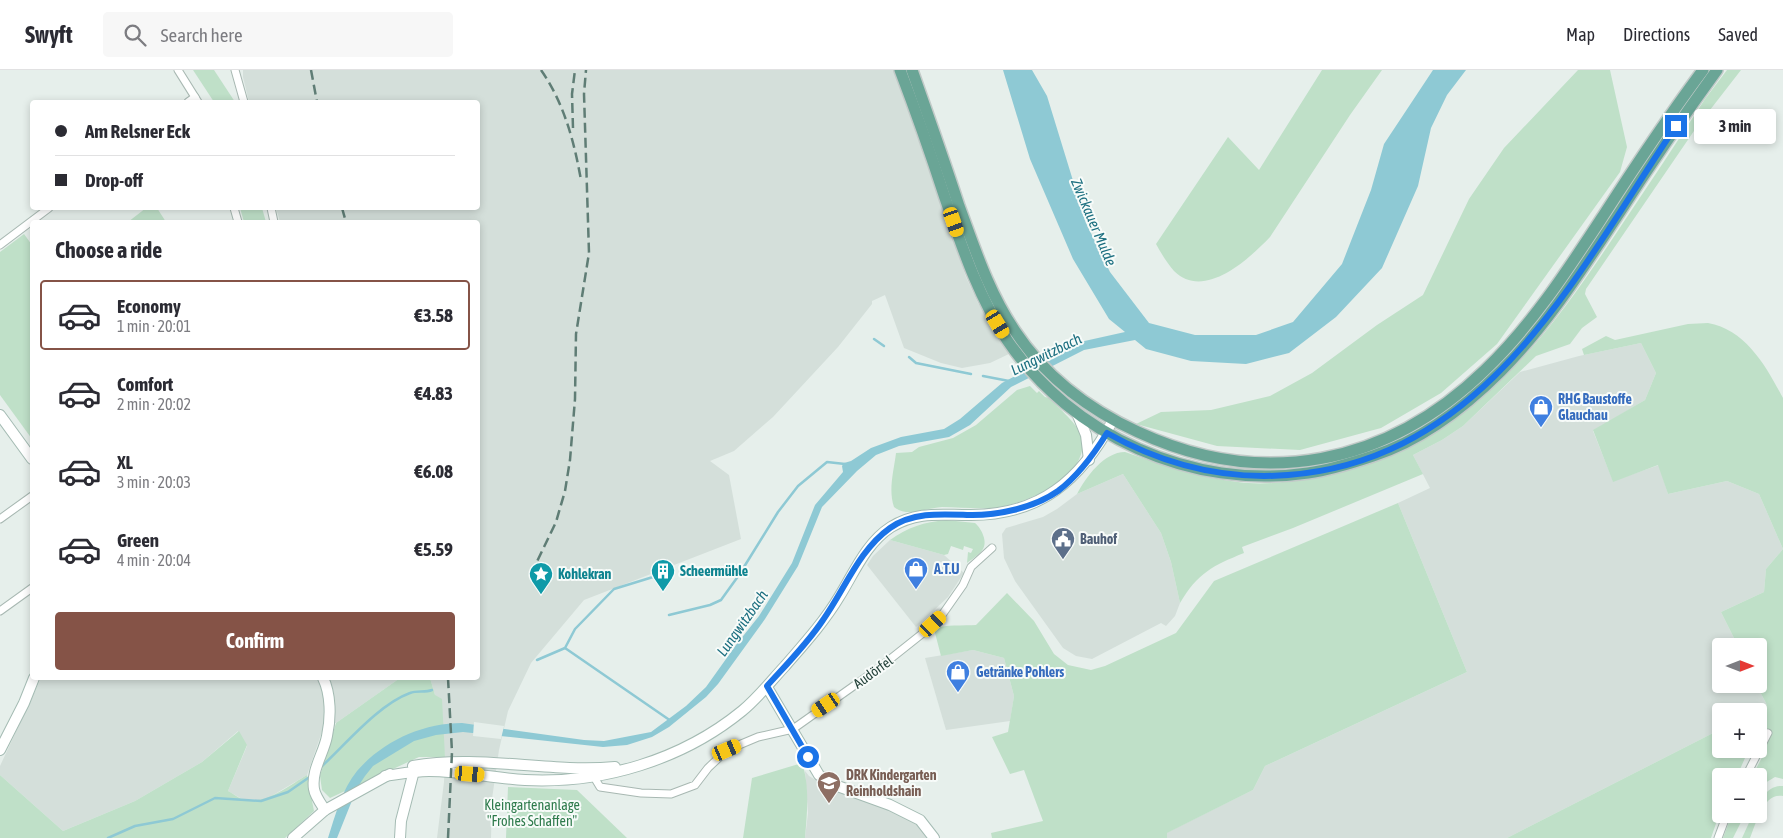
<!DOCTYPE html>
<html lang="en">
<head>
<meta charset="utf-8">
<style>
  body { margin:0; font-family:"Asap Condensed",sans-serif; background:#f7f7f7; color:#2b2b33; height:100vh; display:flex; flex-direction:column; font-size:19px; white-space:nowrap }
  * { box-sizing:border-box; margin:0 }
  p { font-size:16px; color:#7c7c81 }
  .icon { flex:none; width:28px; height:28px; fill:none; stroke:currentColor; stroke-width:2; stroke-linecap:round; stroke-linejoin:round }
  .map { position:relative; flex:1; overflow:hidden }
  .sheet { position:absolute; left:30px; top:150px; width:450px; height:460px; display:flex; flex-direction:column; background:#fff; border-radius:5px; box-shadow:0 2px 8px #0003 }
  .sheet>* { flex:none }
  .guide { position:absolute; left:30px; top:30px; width:450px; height:110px; border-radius:5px; box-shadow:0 2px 8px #0003; display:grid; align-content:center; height:110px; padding:0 25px; background:#fff }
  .needle { width:32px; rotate:90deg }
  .fabs { position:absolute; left:1712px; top:568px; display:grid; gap:10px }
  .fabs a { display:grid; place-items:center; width:55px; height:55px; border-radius:5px; background:#fff; box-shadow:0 2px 8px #0003; font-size:25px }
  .end { position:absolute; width:22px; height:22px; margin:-11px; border:6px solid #1a73e8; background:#fff; box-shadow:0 0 0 2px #fff }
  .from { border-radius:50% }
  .bubble { position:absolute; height:35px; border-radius:5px; background:#fff; box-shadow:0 2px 8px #0003; font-size:16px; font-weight:700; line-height:35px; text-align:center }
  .car { position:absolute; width:15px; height:30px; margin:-15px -8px; border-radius:6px; box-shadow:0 0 4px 1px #0007; background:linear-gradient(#f5c518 24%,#345 0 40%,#f5c518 0 76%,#345 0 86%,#f5c518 0) }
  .guide b { display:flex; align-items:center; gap:18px; height:48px; font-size:19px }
  .guide b+b { border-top:1px solid #e1e1e2 }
  .guide i { width:12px; height:12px; background:#2b2b33 }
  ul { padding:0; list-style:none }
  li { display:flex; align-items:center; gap:15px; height:70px; margin:0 10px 8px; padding:0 15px; border:2px solid transparent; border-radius:5px }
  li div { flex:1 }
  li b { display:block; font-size:19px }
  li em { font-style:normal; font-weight:700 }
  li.on { border-color:#855347 }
  li>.icon { width:45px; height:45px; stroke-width:1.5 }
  h2 { padding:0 25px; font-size:22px; line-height:60px }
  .button { display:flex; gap:10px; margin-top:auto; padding:10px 25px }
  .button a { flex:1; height:58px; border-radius:5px; background:#855347; color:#fff; font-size:20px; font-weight:700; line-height:58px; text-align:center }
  header { display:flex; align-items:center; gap:30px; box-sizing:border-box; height:70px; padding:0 25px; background:#fff; border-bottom:1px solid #e1e1e2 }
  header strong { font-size:24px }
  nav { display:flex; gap:28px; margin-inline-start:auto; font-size:18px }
  .search { width:350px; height:45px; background:#f7f7f7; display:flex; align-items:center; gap:12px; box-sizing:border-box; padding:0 18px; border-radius:5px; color:#7c7c81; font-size:19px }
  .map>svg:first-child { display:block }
  .built { fill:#d4dfda }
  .green { fill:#bfe0c8 }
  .water { fill:#8ec9d4 }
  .pier { fill:#e6efeb }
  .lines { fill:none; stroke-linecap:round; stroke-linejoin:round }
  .stream { stroke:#8ec9d4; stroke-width:2.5 }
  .street-casing { stroke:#a8b8b2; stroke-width:9 }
  .secondary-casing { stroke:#a4bbb3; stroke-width:12 }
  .primary-casing { stroke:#c2cac8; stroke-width:14 }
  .street { stroke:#fff; stroke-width:7 }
  .secondary { stroke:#fff; stroke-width:10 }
  .primary { stroke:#6aa596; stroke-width:11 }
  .rail { stroke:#5f7d75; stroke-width:2.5; stroke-dasharray:10 5; stroke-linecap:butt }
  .route { stroke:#1a73e8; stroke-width:6 }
  .labels { text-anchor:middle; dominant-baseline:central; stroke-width:4; stroke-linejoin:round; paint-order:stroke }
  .shop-label { font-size:14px; font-weight:bold; fill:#366cbe; stroke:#f7fbf9; text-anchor:start }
  .service-label { font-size:14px; font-weight:bold; fill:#4e5e75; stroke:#f7fbf9; text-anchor:start }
  .culture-label { font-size:14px; font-weight:bold; fill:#0d838f; stroke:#f7fbf9; text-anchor:start }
  .street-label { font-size:14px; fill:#24423a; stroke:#f7fbf9 }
  .education-label { font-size:14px; font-weight:bold; fill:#785e54; stroke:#f7fbf9; text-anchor:start }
  .park-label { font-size:14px; fill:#2d7a4b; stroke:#f7fbf9 }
  .water-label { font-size:15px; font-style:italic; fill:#1c6f80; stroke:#f7fbf9 }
</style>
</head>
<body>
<header>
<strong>Swyft</strong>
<div class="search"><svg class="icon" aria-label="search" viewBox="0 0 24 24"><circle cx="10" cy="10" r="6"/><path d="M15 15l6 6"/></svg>Search here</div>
<nav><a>Map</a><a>Directions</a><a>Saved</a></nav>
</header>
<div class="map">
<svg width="1783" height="768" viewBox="0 0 1783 768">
  <rect width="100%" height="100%" fill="#e6efeb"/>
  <g class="built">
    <polygon points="243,0 894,0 966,207 978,233 1011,283 990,293 962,298 941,293 904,278 885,225 872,231 872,234 838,277 773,347 734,381 710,391 729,405 741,469 584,530 531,593 508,641 499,680 492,729 491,768 437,768 444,712 445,687 435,625 430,608 478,608 478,152 280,152 276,138 478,138 478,32 249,32 243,7"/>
    <polygon points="1641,273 1656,303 1645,330 1593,361 1613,411 1659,395 1668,424 1727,411 1759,424 1783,479 1766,499 1764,522 1721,542 1738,576 1721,576 1721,614 1756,614 1767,635 1756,641 1721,641 1721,659 1507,768 1167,768 1166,763 1253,720 1265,696 1467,602 1398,433 1430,418 1413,385 1442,370 1463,356 1520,302 1579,286"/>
    <polygon points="1123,404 1161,463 1171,492 1180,533 1175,546 1166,556 1161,553 1092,589 1076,586 1063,578 1015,511 1004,488 1002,464 1006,458 1043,447 1057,439 1077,424"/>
    <polygon points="890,470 944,485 964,503 948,527 916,557 867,495 873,486"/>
    <polygon points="973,580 1004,588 1014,626 1010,651 946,660 925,588"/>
    <polygon points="41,608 400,608 336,653 325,653 307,705 268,728 259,730 242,729 228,721 247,676 238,661 202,692 135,731 63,761 0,705 0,696"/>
    <polygon points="805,701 809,706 834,721 887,738 915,751 930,768 805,768 808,743"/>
  </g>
  <g class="green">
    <polygon points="193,0 214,0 235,32 214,32"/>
    <path d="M 1322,0 L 1382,0 L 1350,45 L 1270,167 C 1249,189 1204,231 1174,201 C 1167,193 1161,183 1156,174 L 1228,67 L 1259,100 Z"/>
    <polygon points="1578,0 1610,0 1627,77 1620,102 1497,274 1441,323 1381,358 1300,380 1217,376 1136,354 1161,342 1211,340 1270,326 1312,303 1377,255 1423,225 1469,129 1504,78"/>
    <path d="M 1727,0 L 1741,0 L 1696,58 L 1586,219 L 1585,224 L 1597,247 L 1582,258 L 1570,274 L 1536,286 L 1463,356 L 1442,370 L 1413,385 L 1423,404 L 1293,458 L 1242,477 L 1244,483 C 1212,496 1198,503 1180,533 L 1171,492 L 1161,463 L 1123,404 L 1077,424 C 1086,407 1104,382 1125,382 C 1162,395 1199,408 1238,412 C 1266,416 1294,411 1321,406 C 1466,380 1545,271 1621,156 C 1649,114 1677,72 1705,29 Z"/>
    <polygon points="146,138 157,138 166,152 128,152"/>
    <polygon points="240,138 262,138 266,152 244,152"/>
    <polygon points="24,164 32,175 32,369 0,325 0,182"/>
    <path d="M 1708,253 C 1746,260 1766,296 1783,328 L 1783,709 L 1775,707 L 1765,713 L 1759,721 L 1759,706 L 1752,706 L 1766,680 L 1759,677 L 1759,641 L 1756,641 L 1767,635 L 1756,614 L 1759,614 L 1759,576 L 1738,576 L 1721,542 L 1764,522 L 1766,499 L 1783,479 L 1759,424 L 1727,411 L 1668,424 L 1658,395 L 1613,412 L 1593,360 L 1645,330 L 1656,303 L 1641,273 L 1584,285 L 1582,279 L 1606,266 L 1615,270 L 1688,254 Z"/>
    <path d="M 1030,316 L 1037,323 L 1039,321 L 1045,327 L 1050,328 C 1058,338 1079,355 1082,367 C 1090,405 1030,432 999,437 C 980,440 961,437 942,437 C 925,438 908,448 894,437 C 888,420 894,400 896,383 L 912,382 L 919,377 L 953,368 L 976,355 L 1017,320 Z"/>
    <path d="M 1398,433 L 1467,602 L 1265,696 L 1253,720 L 1167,763 L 1167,768 L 992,768 L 991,763 L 1043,751 L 1024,700 L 1010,704 L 992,667 L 1008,662 L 1014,626 L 1004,588 L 973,580 L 941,586 L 934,559 C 944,554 964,556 976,555 L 1007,523 L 1034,551 L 1054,584 L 1068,595 L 1091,600 L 1105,596 L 1176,563 L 1214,511 Z"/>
    <path d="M 946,450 L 975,453 C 981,458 988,471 983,479 C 979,485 972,489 967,493 L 968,482 L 971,483 L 973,479 L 964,476 L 963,480 L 951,476 L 948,484 L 944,485 L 890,470 C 908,457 924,452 946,450 Z"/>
    <polygon points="400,608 430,608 435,625 442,629 445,687 419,687 330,728 322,720 320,706 336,653"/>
    <polygon points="1721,659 1721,679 1753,679 1745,688 1737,706 1721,706 1721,739 1711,768 1507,768"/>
    <path d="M 239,661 L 247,675 L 228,721 C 232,723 237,727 242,729 C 265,736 288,716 307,705 L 314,741 L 285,768 L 0,768 L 0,705 L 63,761 L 135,731 L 202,692 Z"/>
    <path d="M 802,693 C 810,716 807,744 805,768 L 743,768 L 752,708 Z"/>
    <path d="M 1783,716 L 1783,726 C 1763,722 1756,754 1750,768 L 1742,768 L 1753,744 L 1759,744 C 1759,730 1767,715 1783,716 Z"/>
    <polygon points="508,717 577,720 627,768 506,768"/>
    <polygon points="1732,744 1745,744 1733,768 1723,768"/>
  </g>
  <path class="water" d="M 1003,0 L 1032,0 L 1047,26 L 1086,153 L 1110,202 L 1149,253 L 1195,265 L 1256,265 L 1293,252 L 1342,194 L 1371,120 L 1384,74 L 1433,0 L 1466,0 L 1447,25 L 1431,58 L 1418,116 L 1382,198 L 1336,247 L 1289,283 L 1246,294 L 1191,291 L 1146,279 L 1135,270 L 1084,280 L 1011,317 L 970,355 L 949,367 L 899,376 L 876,385 L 857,401 L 822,437 L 798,496 L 765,549 L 718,614 L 706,627 L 669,657 L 652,667 L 627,675 L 603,677 L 463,662 L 436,665 L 414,671 L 373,696 L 365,706 L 357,718 L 337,768 L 328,768 C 335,746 342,719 357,701 C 383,671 423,653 462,653 L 584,670 L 604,671 L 651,662 L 686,636 L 706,617 L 736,575 L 759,546 L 792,493 L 815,435 L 843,402 L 842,396 L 844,393 L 851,391 L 871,378 L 901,367 L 944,359 L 960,349 L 1002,313 L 1055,285 L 1080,272 L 1125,262 L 1109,249 L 1073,189 L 1030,89 Z"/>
  <polygon class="pier" points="474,652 504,656 501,669 473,666"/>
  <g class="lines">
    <g class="stream">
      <polyline points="874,269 884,276"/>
      <polyline points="909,287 916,293 971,304"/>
      <polyline points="983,306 1009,311"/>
      <polyline points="669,545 710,535 721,530 739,505 778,442 798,416 827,392 845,394"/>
      <polyline points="565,578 671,651"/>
      <polyline points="537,590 565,578 575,559 614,519 653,507 657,508"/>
      <path d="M 321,697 C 345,675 379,634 410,623 C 417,620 425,623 432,620"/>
      <polyline points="108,768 135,756 173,749 215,728 261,731 288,722 311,706"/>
    </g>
    <g class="street-casing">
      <g id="street">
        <polyline points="178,0 198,32"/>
        <polyline points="235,0 244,32"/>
        <polyline points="188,32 195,27"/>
        <polyline points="234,138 238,152"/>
        <polyline points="271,138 274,152"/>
        <polyline points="0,175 49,138"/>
        <polyline points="0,449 32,426"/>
        <polyline points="0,541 32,518"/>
        <polyline points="1746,706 1768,663"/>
        <polyline points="594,707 600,717 641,723 671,724 695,715 708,698 727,680 758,667 793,659 879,598 923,563 942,545 963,515 971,497 992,478"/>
        <polyline points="1718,768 1727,744"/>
      </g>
    </g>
    <g class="secondary-casing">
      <g id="secondary">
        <polyline points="1077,343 1086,365 1089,390"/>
        <polyline points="0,345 32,389"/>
        <path d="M 323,608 C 331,624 331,648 327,666 C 324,683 311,700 314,719 C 315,726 321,734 325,740"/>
        <polyline points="767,617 819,705 832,714 890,735 920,750 934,768"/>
        <polyline points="0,680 24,633 34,608"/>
        <path d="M 413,696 C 480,684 547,703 615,697"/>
        <path d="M 385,706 C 399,704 414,701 429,701 C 461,701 493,708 525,710 C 602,714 682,690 742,641 C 758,628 771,611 785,596 C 804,574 824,552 839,527 C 854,503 866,473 891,457 C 917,441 940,445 968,445 C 1040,446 1081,410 1113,350"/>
        <polyline points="293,768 325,740 390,704"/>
        <polyline points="400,768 401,751 415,697"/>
      </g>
    </g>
    <g class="primary-casing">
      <g id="primary">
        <path d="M 900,0 C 916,42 931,85 945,128 C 962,177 978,226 1007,270 C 1072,366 1192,420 1308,403 C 1330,400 1352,393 1373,386 C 1422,370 1465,337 1501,301 C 1546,256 1581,201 1616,148 C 1648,98 1682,48 1717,0"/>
        <path d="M 912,0 C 928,45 944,90 959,136 C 975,179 989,223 1015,261 C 1046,308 1088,339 1138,362 C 1263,420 1387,395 1485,300 C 1533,254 1569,198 1605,143 C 1636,95 1668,47 1703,0"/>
      </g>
    </g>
    <use href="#street" class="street"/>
    <use href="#secondary" class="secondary"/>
    <use href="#primary" class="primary"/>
    <g class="rail">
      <polyline points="311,0 317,32"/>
      <path d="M 541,0 C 564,33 574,71 581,110"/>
      <polyline points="573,58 572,24 575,0"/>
      <polyline points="342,138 346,152"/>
      <polyline points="531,504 556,452 565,421 570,390 575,329 576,264 589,183 584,24 586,0"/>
      <polyline points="448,768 452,682 448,608"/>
    </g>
  </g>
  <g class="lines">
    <path class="route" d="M 808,687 L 767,616 C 786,595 807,574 823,550 C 845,519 859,480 890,458 C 913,442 941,444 967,445 C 996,446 1034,438 1058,421 C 1078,406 1094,384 1107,363 C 1162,394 1224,410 1288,405 C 1487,390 1577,203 1676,56"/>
  </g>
  <defs>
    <g id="shop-pin" transform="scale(1.25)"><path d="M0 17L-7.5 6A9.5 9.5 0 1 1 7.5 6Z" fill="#3f7fe0" stroke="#f7fbf9"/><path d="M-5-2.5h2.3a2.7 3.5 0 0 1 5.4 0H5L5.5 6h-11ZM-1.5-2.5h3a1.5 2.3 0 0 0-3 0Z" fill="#fff"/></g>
    <g id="civic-pin" transform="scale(1.25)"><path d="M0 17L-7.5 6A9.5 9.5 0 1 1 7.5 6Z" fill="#5c6f8a" stroke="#f7fbf9"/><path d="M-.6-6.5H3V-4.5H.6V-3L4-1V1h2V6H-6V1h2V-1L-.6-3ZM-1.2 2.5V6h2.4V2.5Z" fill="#fff"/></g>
    <g id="building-pin" transform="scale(1.25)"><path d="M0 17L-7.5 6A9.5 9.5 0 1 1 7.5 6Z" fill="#0f9aa8" stroke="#f7fbf9"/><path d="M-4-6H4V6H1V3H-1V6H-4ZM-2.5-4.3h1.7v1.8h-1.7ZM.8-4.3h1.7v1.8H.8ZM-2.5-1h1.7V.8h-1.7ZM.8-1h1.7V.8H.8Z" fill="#fff"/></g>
    <g id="sight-pin" transform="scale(1.25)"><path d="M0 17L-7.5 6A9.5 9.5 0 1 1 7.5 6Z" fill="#0f9aa8" stroke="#f7fbf9"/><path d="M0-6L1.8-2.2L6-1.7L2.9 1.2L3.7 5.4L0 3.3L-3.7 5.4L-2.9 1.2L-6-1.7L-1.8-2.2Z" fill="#fff"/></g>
    <g id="school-pin" transform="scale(1.25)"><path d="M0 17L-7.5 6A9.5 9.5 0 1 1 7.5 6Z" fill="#8d6e63" stroke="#f7fbf9"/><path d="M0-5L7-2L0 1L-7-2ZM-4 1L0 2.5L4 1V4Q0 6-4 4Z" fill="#fff"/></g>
  </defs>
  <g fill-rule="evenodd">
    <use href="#shop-pin" x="1541" y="337"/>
    <use href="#civic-pin" x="1063" y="469"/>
    <use href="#shop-pin" x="916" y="499"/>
    <use href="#building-pin" x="663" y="501"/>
    <use href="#sight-pin" x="541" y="504"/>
    <use href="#shop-pin" x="958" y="602"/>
    <use href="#school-pin" x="829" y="713"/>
  </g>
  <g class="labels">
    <g class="shop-label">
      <text x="1558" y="329">RHG Baustoffe<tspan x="1558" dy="16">Glauchau</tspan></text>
      <text x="934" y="499">A.T.U</text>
      <text x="976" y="602">Getränke Pohlers</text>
    </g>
    <g class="service-label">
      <text x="1080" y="469">Bauhof</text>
    </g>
    <g class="culture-label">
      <text x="680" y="501">Scheermühle</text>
      <text x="558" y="504">Kohlekran</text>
    </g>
    <g class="street-label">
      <text transform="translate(873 602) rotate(-36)">Audörfel</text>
    </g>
    <g class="education-label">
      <text x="846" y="705">DRK Kindergarten<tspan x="846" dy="16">Reinholdshain</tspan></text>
    </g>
    <g class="park-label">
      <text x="532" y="735">Kleingartenanlage<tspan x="532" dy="16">"Frohes Schaffen"</tspan></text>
    </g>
    <g class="water-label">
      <text transform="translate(1094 152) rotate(67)">Zwickauer Mulde</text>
      <text transform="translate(1046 284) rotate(-26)">Lungwitzbach</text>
      <text transform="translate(742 553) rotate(-55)">Lungwitzbach</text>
    </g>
  </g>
</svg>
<div class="fabs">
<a><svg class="needle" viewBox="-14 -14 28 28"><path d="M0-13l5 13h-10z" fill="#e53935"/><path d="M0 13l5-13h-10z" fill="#7c7c81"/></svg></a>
<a>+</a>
<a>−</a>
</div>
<i class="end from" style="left:808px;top:687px"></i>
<i class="end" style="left:1676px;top:56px"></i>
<div class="bubble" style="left:1694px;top:39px;width:82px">3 min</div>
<i class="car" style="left:954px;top:152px;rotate:161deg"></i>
<i class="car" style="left:998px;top:254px;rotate:149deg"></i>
<i class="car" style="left:933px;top:554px;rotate:47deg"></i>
<i class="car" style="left:826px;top:635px;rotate:236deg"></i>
<i class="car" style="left:727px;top:680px;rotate:67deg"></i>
<i class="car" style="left:470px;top:704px;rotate:95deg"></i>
<div class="guide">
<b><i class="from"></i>Am Relsner Eck</b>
<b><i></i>Drop-off</b>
</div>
<section class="sheet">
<h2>Choose a ride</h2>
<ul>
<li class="on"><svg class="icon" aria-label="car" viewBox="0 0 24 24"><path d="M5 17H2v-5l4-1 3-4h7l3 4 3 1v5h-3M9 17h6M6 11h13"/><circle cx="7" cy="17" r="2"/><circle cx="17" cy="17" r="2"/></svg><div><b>Economy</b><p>1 min · 20:01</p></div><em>€3.58</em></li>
<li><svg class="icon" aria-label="car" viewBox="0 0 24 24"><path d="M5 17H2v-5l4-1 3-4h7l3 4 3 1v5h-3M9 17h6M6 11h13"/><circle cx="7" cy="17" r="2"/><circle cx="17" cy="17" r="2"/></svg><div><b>Comfort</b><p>2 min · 20:02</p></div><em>€4.83</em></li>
<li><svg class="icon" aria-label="car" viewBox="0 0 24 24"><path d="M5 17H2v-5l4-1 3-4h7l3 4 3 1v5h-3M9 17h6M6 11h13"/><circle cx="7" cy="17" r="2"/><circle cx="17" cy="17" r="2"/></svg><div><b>XL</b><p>3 min · 20:03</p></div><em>€6.08</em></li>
<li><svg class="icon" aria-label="car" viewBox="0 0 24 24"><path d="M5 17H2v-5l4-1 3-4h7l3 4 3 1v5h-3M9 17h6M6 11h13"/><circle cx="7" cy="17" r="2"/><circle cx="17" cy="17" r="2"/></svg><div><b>Green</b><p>4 min · 20:04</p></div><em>€5.59</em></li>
</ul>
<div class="button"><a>Confirm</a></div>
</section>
</div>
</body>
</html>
